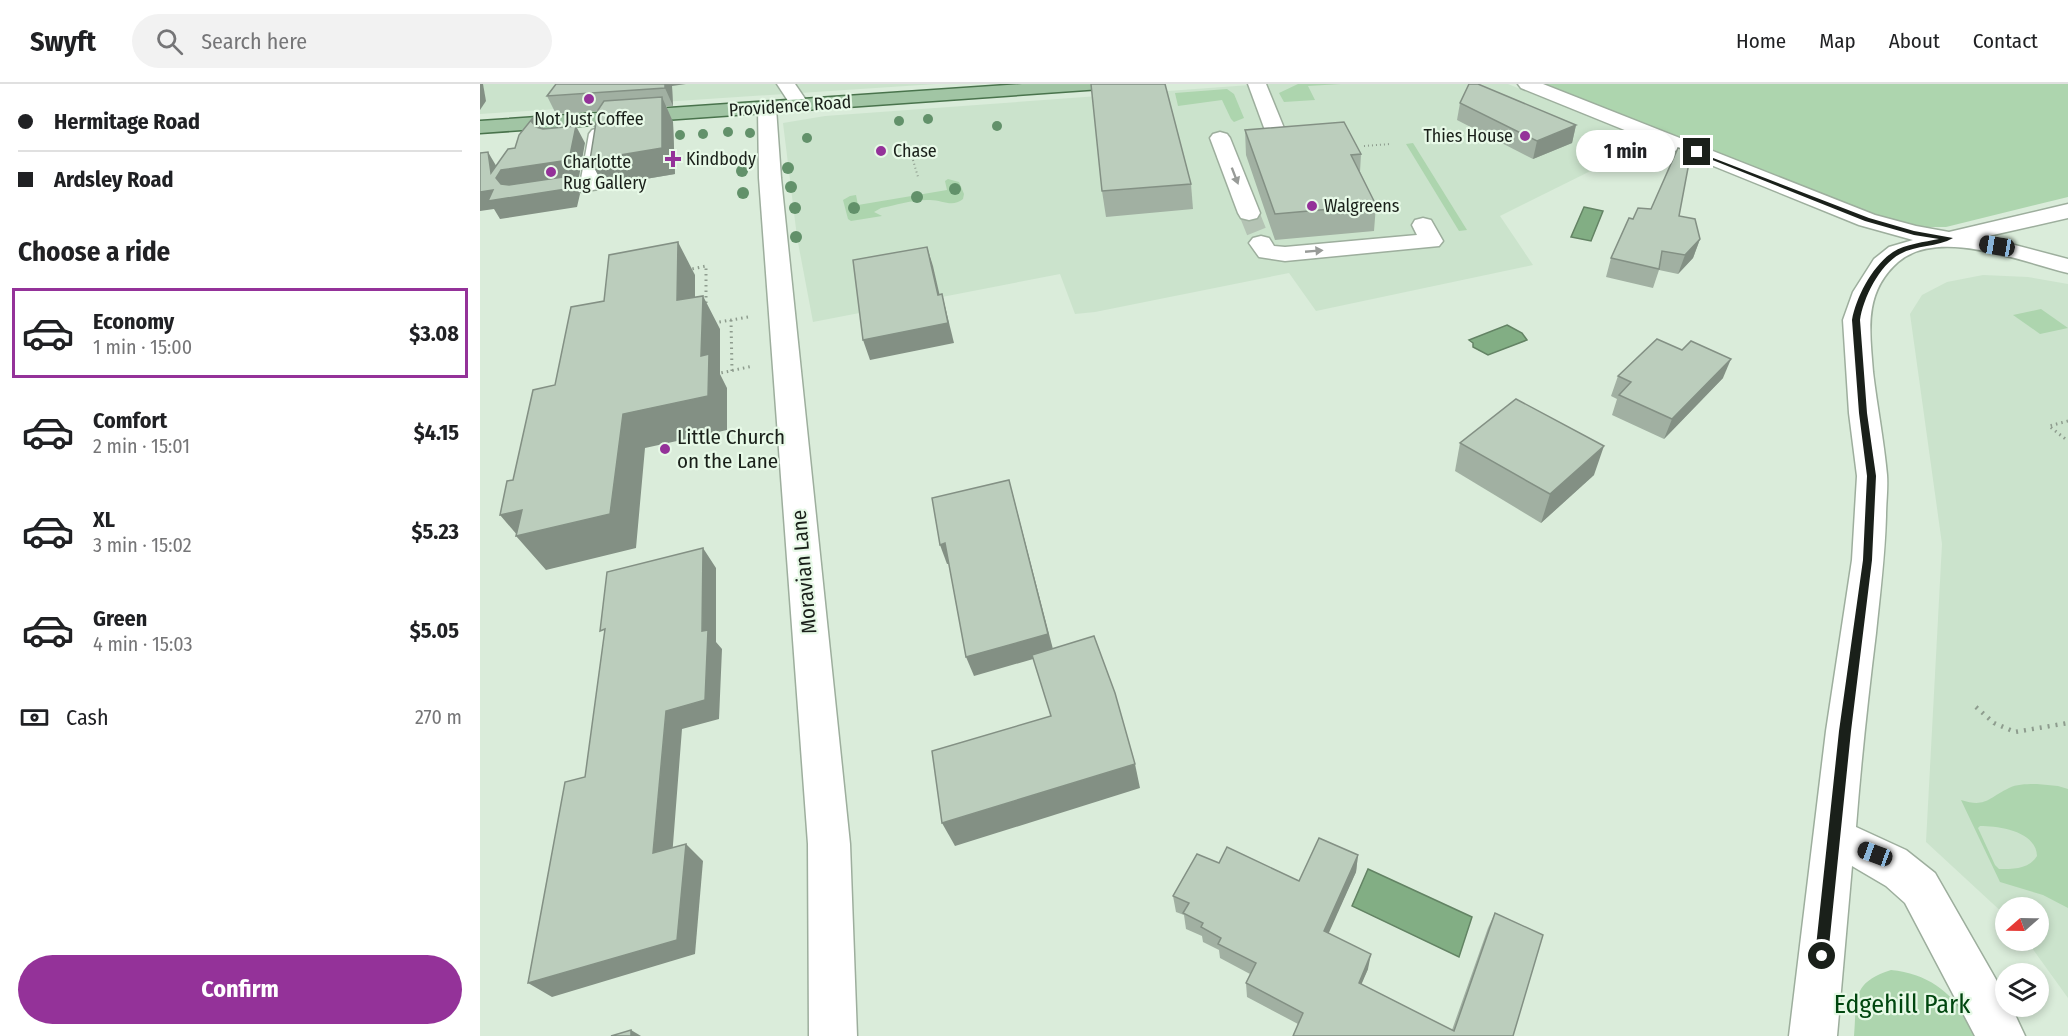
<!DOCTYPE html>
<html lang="en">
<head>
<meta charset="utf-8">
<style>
  body { margin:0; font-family:"Fira Sans Condensed",sans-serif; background:#f2f2f2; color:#202124; height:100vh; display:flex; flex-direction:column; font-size:22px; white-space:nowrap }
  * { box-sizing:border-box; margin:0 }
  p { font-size:20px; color:#757577 }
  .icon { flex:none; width:33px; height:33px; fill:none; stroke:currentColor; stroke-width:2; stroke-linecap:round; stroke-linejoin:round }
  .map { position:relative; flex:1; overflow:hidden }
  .drawer { display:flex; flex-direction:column; background:#fff; width:480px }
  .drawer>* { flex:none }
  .hud { display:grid; align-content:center; height:132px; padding:0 18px; background:#fff }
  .needle { width:39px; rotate:250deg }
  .fabs { position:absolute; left:1515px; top:813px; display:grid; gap:12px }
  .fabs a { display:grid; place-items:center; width:54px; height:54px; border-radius:50%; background:#fff; box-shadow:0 3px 9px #0003; font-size:30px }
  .end { position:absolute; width:27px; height:27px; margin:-14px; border:8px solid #1a201a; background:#fff; box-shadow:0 0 0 3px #fff }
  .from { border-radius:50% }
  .bubble { position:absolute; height:42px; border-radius:21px; background:#fff; box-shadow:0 3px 9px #0003; font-size:20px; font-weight:700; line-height:42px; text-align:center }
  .car { position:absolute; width:18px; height:36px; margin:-18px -9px; border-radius:8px; box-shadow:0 0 4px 2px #0007; background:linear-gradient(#222 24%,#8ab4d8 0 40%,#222 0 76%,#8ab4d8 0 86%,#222 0) }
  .hud b { display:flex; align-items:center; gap:21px; height:57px; font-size:22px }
  .hud b+b { border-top:2px solid #e0e0e0 }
  .hud i { width:15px; height:15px; background:#202124 }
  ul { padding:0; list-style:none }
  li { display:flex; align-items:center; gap:18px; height:90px; margin:0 12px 9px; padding:0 6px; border:3px solid transparent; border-radius:0px }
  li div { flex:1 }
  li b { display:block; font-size:22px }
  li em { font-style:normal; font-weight:700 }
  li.active { border-color:#943299 }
  li>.icon { width:54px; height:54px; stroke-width:1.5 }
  h2 { padding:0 18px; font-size:27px; line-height:72px }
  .pay { display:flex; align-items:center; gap:15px; height:66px; padding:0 18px; font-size:22px }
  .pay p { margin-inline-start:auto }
  .action { display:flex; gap:12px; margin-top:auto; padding:12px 18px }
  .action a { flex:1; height:69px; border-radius:36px; background:#943299; color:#fff; font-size:24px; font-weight:700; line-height:69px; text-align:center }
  header { display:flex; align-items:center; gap:36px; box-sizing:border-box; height:84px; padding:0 30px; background:#fff; border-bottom:2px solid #e0e0e0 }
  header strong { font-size:28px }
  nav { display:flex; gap:33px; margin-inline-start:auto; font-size:21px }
  .search { width:420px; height:54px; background:#f2f2f2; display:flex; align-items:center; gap:15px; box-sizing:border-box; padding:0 21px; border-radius:33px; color:#757577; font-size:22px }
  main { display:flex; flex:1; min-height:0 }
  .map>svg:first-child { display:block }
  .built { fill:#cbe3cc }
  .green { fill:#add5ae; fill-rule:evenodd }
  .water { fill:#82ae84; stroke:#638364; stroke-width:1.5 }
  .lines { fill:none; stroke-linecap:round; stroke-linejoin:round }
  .minor-tunnel { stroke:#b4c3b4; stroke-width:20; stroke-dasharray:20 10; stroke-linecap:butt }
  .minor-casing { stroke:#9dae9d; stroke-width:3 }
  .major-casing { stroke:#49734c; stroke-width:3 }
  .path-far2 { stroke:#8e9c8e; stroke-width:2; stroke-dasharray:1 3; stroke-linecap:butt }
  .path-far1 { stroke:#8e9c8e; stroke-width:3; stroke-dasharray:1.5 4; stroke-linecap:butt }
  .path { stroke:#8e9c8e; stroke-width:4.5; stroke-dasharray:2 6; stroke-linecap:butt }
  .minor { fill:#fff; fill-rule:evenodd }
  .major { fill:#a1c5a4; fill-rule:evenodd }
  .tree { fill:#62916a }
  .wall { fill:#a1b0a2 }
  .shaded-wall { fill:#839084 }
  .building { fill:#bbcdbc; stroke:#839084; stroke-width:1.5 }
  .oneway { fill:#989b98 }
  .route { fill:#1a201a }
  .poi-dot { fill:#943299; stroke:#e7f9e7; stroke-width:2 }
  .labels { text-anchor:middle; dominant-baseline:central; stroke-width:4.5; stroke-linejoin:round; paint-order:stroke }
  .far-street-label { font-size:18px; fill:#1a201a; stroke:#e7f9e7 }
  .far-poi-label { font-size:18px; fill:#1a201a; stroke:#e7f9e7; text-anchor:start }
  .poi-label { font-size:21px; fill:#1a201a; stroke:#e7f9e7; text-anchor:start }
  .street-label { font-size:21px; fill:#1a201a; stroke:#e7f9e7 }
  .near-park-label { font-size:26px; fill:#00460f; stroke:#e7f9e7 }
</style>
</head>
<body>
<header>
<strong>Swyft</strong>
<div class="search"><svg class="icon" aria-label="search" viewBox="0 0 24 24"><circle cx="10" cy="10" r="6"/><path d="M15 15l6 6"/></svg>Search here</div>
<nav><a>Home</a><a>Map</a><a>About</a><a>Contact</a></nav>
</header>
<main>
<section class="drawer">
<div class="hud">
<b><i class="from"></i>Hermitage Road</b>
<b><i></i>Ardsley Road</b>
</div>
<h2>Choose a ride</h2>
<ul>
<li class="active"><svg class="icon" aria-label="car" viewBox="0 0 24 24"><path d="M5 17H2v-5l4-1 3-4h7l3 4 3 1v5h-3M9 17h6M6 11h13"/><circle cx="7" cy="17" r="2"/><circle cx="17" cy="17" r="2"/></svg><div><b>Economy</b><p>1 min · 15:00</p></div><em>$3.08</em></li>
<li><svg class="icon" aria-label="car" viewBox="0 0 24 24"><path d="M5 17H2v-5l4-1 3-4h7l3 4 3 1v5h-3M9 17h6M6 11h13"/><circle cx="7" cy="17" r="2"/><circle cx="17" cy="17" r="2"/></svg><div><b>Comfort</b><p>2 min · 15:01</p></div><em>$4.15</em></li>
<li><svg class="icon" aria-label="car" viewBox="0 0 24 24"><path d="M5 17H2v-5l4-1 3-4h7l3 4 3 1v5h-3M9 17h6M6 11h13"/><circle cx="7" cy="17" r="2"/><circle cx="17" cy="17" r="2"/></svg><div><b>XL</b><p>3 min · 15:02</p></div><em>$5.23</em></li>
<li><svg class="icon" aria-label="car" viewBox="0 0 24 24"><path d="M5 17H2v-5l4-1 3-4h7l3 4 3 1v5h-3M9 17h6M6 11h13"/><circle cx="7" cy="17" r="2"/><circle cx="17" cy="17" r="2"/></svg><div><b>Green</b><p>4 min · 15:03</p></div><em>$5.05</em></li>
</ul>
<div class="pay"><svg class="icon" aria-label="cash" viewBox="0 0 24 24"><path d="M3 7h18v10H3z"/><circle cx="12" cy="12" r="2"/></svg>Cash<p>270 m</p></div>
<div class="action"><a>Confirm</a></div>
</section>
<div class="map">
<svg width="1588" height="952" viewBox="0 0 1588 952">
  <rect width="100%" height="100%" fill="#daecda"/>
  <g class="built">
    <polygon points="0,0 456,0 0,30"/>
    <polygon points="784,0 1028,0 1171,57 1020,132 1053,181 836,227 809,189 615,228 595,230 580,190 333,238 317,153 303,39 345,32"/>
    <polygon points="1503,191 1548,193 1588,200 1588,914 1547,857 1558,856 1558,824 1526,824 1525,831 1446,758 1462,460 1430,230 1442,211 1467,198"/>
  </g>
  <g class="green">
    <polygon points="818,0 861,0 828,2 835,16 804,18 799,9"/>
    <polygon points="1051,0 1588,0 1588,113 1466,143 1423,143"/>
    <polygon points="747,5 754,10 764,34 754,38 751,35 742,16 698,22 695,9"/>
    <polygon points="933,59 987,146 979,147 926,60"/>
    <path d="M 468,95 L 479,98 L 484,110 L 483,115 C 472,124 463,116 450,116 C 435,115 416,121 401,124 L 394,128 L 402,132 L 371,137 L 368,135 L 363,116 L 370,112 L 376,111 L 378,121 L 467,106 L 465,97 Z"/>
    <polygon points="1561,225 1588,244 1560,250 1533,231"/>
    <path d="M 1557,700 L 1578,702 L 1588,705 L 1588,824 L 1563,811 L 1520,798 L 1481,716 C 1506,724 1508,714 1529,704 C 1537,700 1547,700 1557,700 ZM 1500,742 C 1519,742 1556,747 1557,772 C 1549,785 1534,785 1519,785 L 1515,781 L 1498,744 Z"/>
    <path d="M 1411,886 C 1455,890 1478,916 1499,952 L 1374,952 C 1377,915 1371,899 1411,886 Z"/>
  </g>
  <g class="water">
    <polygon points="1104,123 1123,127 1111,157 1091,153"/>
    <polygon points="1027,241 1042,249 1047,256 1008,271 993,263 993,259 989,256"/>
    <polygon points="888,785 992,833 979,873 872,822"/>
  </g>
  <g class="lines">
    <polyline class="minor-tunnel" points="769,129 781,159"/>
    <g class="minor-casing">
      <g id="minor">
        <polygon points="297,0 315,0 330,22 328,26 314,26"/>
        <polygon points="768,0 786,0 806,49 803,53 789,53 786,49"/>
        <path d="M 1038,0 L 1063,0 L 1395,131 L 1436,142 L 1469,148 L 1588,120 L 1588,134 L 1504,153 L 1588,175 L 1588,189 C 1542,178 1459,143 1418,178 C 1383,209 1390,247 1393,288 C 1397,322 1404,357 1407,391 C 1408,404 1406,419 1406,432 C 1405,471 1400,510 1396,549 C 1388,614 1381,678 1376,743 L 1426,766 L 1455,789 L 1526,913 L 1526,922 L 1531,922 L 1545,952 L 1495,952 L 1425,819 L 1406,802 L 1372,782 L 1357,952 L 1309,952 L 1346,647 L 1372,476 L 1377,392 L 1369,329 L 1363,236 L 1373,208 L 1394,175 L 1409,163 L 1433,156 L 1379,141 L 1041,4 Z"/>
        <polygon points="287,18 294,20 296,24 301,94 370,760 377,952 329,952 328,760 279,94 278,24 280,20"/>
        <polygon points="119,44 126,46 129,50 122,100 119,105 53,115 45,114 42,109 45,104 101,95 109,50 112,46"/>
        <polygon points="740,48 747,50 750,54 780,129 777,134 769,136 761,134 758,129 730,54 733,50"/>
        <polygon points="943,134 951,136 963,157 959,162 805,177 779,173 769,159 773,154 781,152 789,154 794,162 805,163 937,151 932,141 935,136"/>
      </g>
    </g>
    <g class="major-casing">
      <polygon id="major" points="542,0 630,0 627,4 621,5 0,49 0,37"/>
    </g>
    <g class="path-far2">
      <polyline points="884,62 910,60"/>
      <polyline points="433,76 438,93"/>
    </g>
    <g class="path-far1">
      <polyline points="207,186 226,182 226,222"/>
      <polyline points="251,236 252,287"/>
      <polyline points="234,239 268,233"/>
      <polyline points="236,290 273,282"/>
      <polyline points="1588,337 1569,342 1588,357"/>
    </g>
    <polyline class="path" points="1496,623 1514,639 1535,648 1588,639"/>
    <use href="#minor" class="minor"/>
    <use href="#major" class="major"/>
  </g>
  <g class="tree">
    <circle cx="448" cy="35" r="5"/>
    <circle cx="419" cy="37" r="5"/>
    <circle cx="517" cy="42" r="5"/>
    <circle cx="248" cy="48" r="5"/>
    <circle cx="270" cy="49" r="5"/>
    <circle cx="223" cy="50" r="5"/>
    <circle cx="200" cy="51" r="5"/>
    <circle cx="327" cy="54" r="5"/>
    <circle cx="308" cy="84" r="6"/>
    <circle cx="262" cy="87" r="6"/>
    <circle cx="311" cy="103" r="6"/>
    <circle cx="475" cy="105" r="6"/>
    <circle cx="263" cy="109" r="6"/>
    <circle cx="437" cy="113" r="6"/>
    <circle cx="315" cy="124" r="6"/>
    <circle cx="374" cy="124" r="6"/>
    <circle cx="316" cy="153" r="6"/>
  </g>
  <g class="wall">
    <polygon points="192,2 193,22 186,22 193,38 195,90 124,102 110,76 118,27 76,30 67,12"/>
    <polygon points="980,19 1096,41 1092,59 1053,75 977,36"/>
    <polygon points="765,46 881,70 880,88 896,121 894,147 795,156 766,71"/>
    <polygon points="711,100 713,125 626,133 622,107"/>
    <polygon points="1199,132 1220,155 1213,174 1198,190 1179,186 1173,204 1126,193 1131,174 1153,135"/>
    <polygon points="1202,266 1243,294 1184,355 1132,331 1137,315 1131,312 1138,292"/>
    <polygon points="980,359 1114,391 1061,439 975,387"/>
    <polygon points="878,771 876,788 848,849 888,885 881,900 972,946 1008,844 1015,829 1033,952 818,940 767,913 766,899 770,890 740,874 739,866 723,858 722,852 706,845 704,831 696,828 693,812 739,779 819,797"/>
  </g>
  <g class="shaded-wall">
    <polygon points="0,0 3,0 6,17 0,26"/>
    <polygon points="185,0 206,0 192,2 193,22 185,4"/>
    <polygon points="182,13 193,38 195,90 124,102 110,76"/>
    <polygon points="56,30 65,47 61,54 51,37"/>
    <polygon points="1096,41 1092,59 1053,75 1057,57"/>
    <polygon points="96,42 105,59 99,93 91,94 100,110 97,123 20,135 14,125 0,127 0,108 13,106 27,112 11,89 8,68 18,85"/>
    <polygon points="1220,155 1213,174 1198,190 1205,171"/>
    <polygon points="198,158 215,191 215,250 197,216"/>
    <polygon points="447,163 453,182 464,230 458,211"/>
    <polygon points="462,210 474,259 390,276 383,256"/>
    <polygon points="223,212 240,245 240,290 247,304 247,346 165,364 156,464 66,486 36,452 38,452 20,431 143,330 221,272"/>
    <polygon points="1251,275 1243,294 1184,355 1192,335"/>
    <polygon points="1124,362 1114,391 1061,439 1070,410"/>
    <polygon points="529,396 574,569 494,592 486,573"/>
    <polygon points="465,459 473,479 467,480 460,461"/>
    <polygon points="223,464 236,484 236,558 242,565 239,635 202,645 191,786 173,769 186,627 222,547"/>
    <polygon points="655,680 660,704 475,762 462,739"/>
    <polygon points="206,760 223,777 215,870 72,913 48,899"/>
    <polygon points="878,771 876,788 843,862 844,847"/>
    <polygon points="891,870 888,885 876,913 879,899"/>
    <polygon points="151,946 161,952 151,952"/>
  </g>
  <g class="building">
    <polygon points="76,0 185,0 185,4 67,12"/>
    <polygon points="611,0 685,0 711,100 622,107"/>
    <polygon points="989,0 998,0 1096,41 1057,57 980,19"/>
    <polygon points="182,13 182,64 110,76 118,26 124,17"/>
    <polygon points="56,30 51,37 56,43 63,45 96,42 89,76 21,86 16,94 21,100 29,101 90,92 86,105 8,117 13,106 0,108 0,69 8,68 11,89 28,65 35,64 39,51"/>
    <polygon points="864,38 881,70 871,71 896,121 795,130 765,46"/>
    <polygon points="1198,64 1211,68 1199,132 1215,135 1220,155 1205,171 1182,167 1179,185 1131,174 1149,134 1153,135 1158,124 1171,125"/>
    <polygon points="198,158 197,216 223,212 221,272 229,270 228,312 143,330 130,430 36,452 42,426 20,431 27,397 33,396 53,306 75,301 91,223 124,217 129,171"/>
    <polygon points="447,163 458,211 462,210 468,239 383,256 373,176"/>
    <polygon points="1177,255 1202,266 1211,257 1251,275 1192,335 1139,311 1151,298 1138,292"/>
    <polygon points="1036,315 1124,362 1070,410 980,359"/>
    <polygon points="529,396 568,550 486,573 465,459 460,461 452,414"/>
    <polygon points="223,464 222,547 228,546 225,616 186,627 173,769 206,760 197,856 48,899 85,698 105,693 125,545 120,547 127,488"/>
    <polygon points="614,552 635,609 655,680 462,739 452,667 571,632 552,571"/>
    <polygon points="839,754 878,771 844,847 891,870 879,899 974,947 1015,829 1063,851 1033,952 813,952 823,929 766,899 776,879 738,860 741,854 721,843 723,839 703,829 709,819 693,812 717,770 739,779 747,763 819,797"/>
    <polygon points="151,946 151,952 131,952"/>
  </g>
  <defs><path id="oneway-solid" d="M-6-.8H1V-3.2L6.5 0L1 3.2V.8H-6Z" transform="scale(1.5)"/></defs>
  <g class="oneway">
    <use href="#oneway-solid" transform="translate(755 92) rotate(69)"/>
    <use href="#oneway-solid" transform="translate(834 167) rotate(-5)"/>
  </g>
  <path class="route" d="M 1215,67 L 1389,134 L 1434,147 L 1473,154 C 1458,163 1436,161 1420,170 C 1399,181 1383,215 1380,236 L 1387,329 L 1396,392 L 1392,476 L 1371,647 L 1348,872 L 1346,876 L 1342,878 L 1337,876 L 1335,872 L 1359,647 L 1383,476 L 1387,392 L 1379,329 L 1372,236 C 1376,213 1393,181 1413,168 C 1425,160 1445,158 1459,155 L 1434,151 L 1385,137 L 1215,69 Z"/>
  <g class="poi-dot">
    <circle cx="109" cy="15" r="6"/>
    <circle cx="1045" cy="52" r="6"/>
    <circle cx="401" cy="67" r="6"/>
    <path d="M190 66h6v6h6v6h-6v6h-6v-6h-6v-6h6z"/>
    <circle cx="71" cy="88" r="6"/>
    <circle cx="832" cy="122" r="6"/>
    <circle cx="185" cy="365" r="6"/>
  </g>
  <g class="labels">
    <g class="far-street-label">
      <text transform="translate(310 22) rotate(-4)">Providence Road</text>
    </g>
    <g class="far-poi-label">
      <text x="109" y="35" text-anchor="middle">Not Just Coffee</text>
      <text x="1033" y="52" text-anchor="end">Thies House</text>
      <text x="413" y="67">Chase</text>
      <text x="206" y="75">Kindbody</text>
      <text x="83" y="78">Charlotte<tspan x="83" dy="21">Rug Gallery</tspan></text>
      <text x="844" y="122">Walgreens</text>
    </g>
    <g class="poi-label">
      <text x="197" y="353">Little Church<tspan x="197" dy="24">on the Lane</tspan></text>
    </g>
    <g class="street-label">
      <text transform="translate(324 488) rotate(-95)">Moravian Lane</text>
    </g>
    <g class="near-park-label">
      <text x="1422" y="920">Edgehill Park</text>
    </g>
  </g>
</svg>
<div class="fabs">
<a><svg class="needle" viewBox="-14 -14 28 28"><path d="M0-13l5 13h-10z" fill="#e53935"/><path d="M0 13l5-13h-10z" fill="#757577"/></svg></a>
<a><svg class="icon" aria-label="layers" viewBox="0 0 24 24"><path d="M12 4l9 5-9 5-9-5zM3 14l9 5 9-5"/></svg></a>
</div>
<i class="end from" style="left:1342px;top:872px"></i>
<i class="end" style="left:1217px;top:68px"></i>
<div class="bubble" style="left:1096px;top:46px;width:99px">1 min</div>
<i class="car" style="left:1517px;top:162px;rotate:280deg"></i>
<i class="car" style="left:1395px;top:770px;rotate:290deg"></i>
</div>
</main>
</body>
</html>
